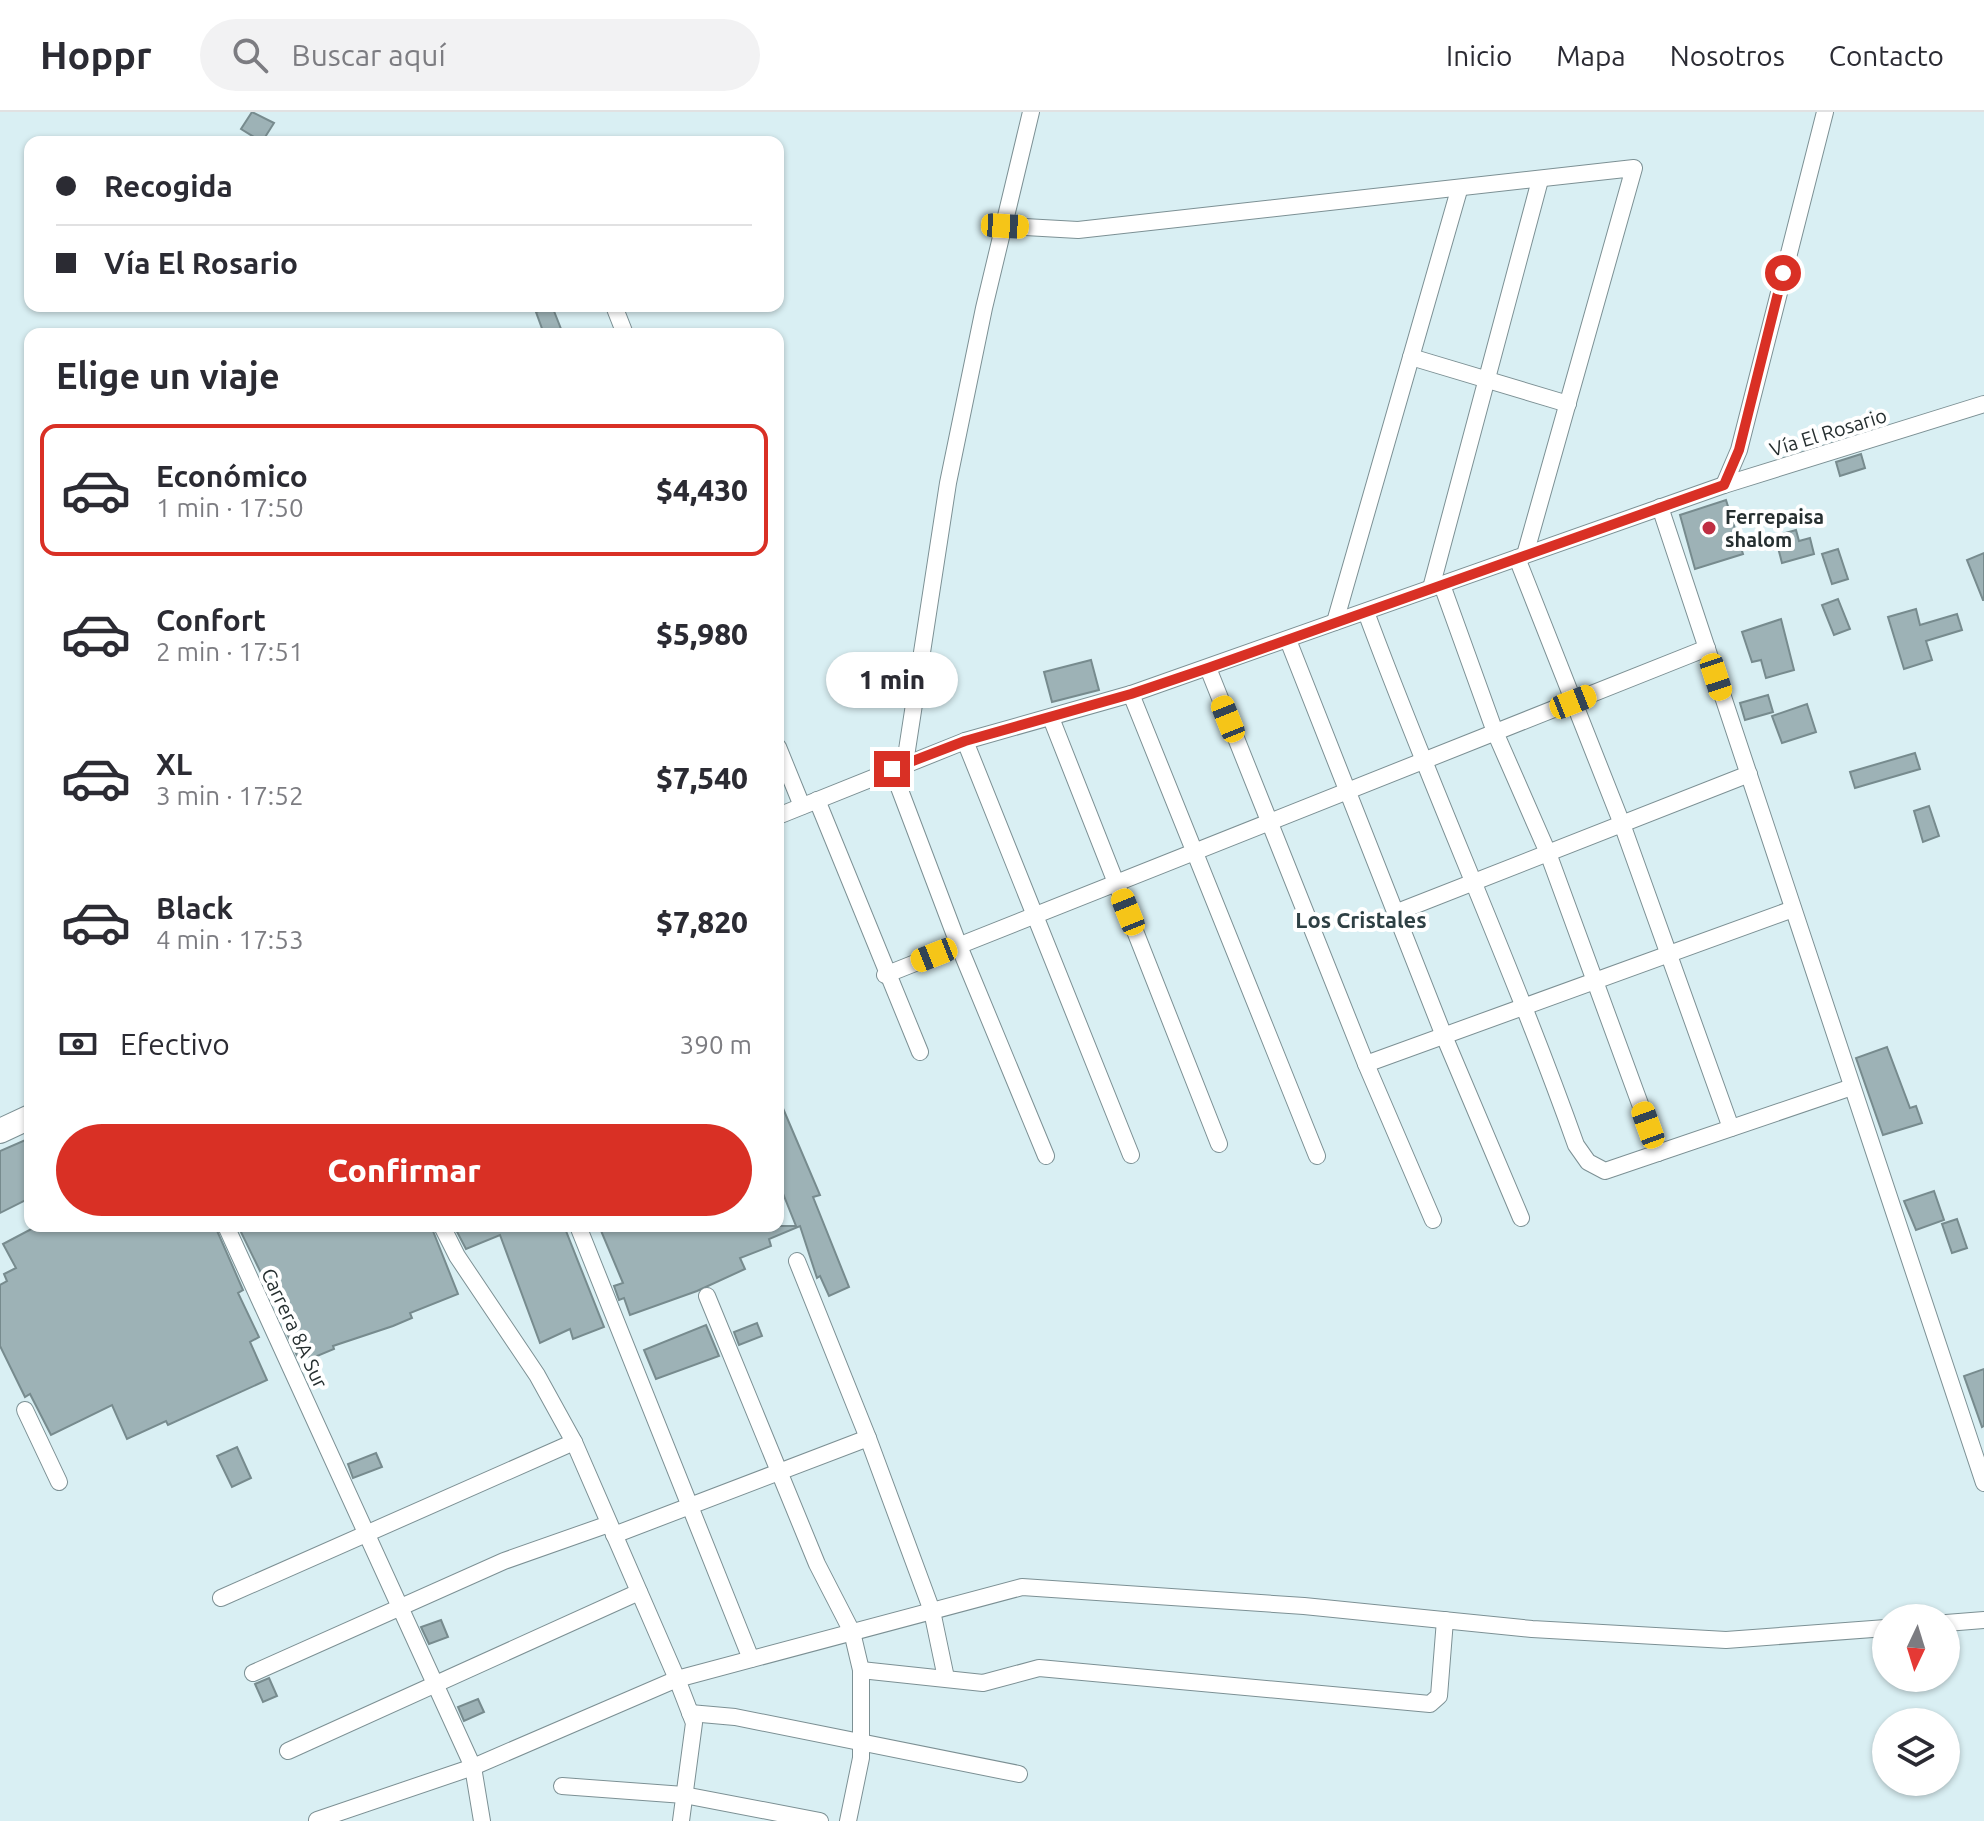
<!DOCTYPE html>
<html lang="es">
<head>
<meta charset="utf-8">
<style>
  body { margin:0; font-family:Ubuntu,sans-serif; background:#f2f2f3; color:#2b2b33; height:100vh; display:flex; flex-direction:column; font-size:30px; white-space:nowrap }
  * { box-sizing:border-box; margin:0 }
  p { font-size:26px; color:#7c7c81 }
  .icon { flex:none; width:44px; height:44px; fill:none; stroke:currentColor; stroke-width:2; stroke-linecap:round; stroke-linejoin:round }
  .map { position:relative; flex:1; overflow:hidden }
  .sheet { position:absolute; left:24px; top:216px; width:760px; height:904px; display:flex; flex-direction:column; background:#fff; border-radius:16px; box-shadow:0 2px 6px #0004 }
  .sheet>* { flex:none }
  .top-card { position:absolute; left:24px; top:24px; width:760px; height:176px; border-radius:16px; box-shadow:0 2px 6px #0004; display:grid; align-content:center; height:176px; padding:0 32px; background:#fff }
  .needle { width:52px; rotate:184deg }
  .tools { position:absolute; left:1872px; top:1492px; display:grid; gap:16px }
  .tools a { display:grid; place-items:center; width:88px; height:88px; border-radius:50%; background:#fff; box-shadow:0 2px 6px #0004; font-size:40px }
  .end { position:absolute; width:36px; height:36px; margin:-18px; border:10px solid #d93025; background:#fff; box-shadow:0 0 0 4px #fff }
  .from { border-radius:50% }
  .bubble { position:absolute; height:56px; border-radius:28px; background:#fff; box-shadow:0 2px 6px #0004; font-size:26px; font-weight:800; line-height:56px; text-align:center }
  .car { position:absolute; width:24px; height:48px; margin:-24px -12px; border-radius:10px; box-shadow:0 0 6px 2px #0007; background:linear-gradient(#f5c518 24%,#345 0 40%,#f5c518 0 76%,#345 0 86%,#f5c518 0) }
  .top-card b { display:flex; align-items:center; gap:28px; height:76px; font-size:30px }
  .top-card b+b { border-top:2px solid #e1e1e2 }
  .top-card i { width:20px; height:20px; background:#2b2b33 }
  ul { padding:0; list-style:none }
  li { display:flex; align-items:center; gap:24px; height:132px; margin:0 16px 12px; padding:0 16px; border:4px solid transparent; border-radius:16px }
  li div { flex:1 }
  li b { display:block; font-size:30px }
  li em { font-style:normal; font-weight:800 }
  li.current { border-color:#d93025 }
  li>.icon { width:72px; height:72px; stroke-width:1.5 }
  h2 { padding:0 32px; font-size:36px; line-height:96px }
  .pay { display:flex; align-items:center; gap:20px; height:88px; padding:0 32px; font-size:30px }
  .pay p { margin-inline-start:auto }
  .cta { display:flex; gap:16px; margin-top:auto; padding:16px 32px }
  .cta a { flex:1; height:92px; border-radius:48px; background:#d93025; color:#fff; font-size:32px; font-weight:800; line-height:92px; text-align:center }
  header { display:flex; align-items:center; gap:48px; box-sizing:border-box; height:112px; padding:0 40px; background:#fff; border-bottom:2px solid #e1e1e2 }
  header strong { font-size:38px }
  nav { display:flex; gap:44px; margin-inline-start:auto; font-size:28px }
  .search { width:560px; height:72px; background:#f2f2f3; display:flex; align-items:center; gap:20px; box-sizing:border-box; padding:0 28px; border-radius:44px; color:#7c7c81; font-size:30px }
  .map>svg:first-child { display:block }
  .building { fill:#9db2b6; stroke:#778b8e; stroke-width:2 }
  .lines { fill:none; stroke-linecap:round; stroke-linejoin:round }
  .street-casing { stroke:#7c9094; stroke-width:18 }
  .secondary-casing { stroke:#7c9094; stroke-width:26 }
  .street { stroke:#fff; stroke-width:16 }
  .secondary { stroke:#fff; stroke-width:24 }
  .route { stroke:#d93025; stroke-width:10 }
  .poi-dot { fill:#bf2e42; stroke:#fff; stroke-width:3 }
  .labels { text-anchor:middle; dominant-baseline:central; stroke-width:8; stroke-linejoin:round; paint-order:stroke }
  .street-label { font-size:20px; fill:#262f30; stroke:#fff }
  .poi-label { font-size:20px; font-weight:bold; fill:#262f30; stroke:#fff; text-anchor:start }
  .neighbourhood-label { font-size:22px; font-weight:bold; fill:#2e4044; stroke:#fff }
</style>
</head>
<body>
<header>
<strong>Hoppr</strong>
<div class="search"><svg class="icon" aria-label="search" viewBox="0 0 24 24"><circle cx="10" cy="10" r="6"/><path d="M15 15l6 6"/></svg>Buscar aquí</div>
<nav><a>Inicio</a><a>Mapa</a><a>Nosotros</a><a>Contacto</a></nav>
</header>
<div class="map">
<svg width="1984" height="1709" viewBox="0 0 1984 1709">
  <rect width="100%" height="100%" fill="#d9eff3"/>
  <g class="building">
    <polygon points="252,0 274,11 262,30 241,17"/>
    <polygon points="552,194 563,222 544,222 536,200"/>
    <polygon points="1861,342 1865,356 1840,364 1836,350"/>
    <polygon points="1726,388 1743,442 1695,457 1680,403"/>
    <polygon points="1796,418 1799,429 1810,426 1814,442 1782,451 1775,424"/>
    <polygon points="1838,437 1848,467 1832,472 1822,442"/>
    <polygon points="1984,441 1984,488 1983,488 1967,448"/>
    <polygon points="1838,487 1850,517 1834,523 1822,493"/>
    <polygon points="1916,497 1920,513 1957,502 1962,518 1926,529 1932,548 1904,557 1888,505"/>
    <polygon points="1781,507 1794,558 1766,566 1761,548 1752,550 1742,520"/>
    <polygon points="1091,548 1099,578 1052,590 1044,560"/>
    <polygon points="1768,583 1773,600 1745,608 1740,591"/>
    <polygon points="1807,592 1816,620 1782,631 1772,604"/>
    <polygon points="1915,641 1920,657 1855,676 1850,660"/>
    <polygon points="1929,694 1939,724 1923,730 1914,699"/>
    <polygon points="1887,935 1910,996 1916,994 1922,1011 1883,1023 1856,946"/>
    <polygon points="779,987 820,1083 813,1085 849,1175 829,1184 820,1164 817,1166 800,1114 769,1127 771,1134 740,1146 745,1157 697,1179 630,1203 624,1186 619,1188 614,1174 623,1171 599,1114 796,1114 778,1069"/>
    <polygon points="30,1026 30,1086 0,1101 0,1039"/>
    <polygon points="1934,1079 1944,1108 1916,1118 1904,1089"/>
    <polygon points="1957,1107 1967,1136 1952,1141 1942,1112"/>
    <polygon points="37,1114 215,1114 243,1178 238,1181 259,1225 250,1230 267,1268 168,1313 166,1309 127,1327 112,1293 51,1323 30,1282 25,1285 0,1234 0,1173 7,1169 4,1162 16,1156 3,1132"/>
    <polygon points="238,1114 431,1114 458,1182 410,1201 412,1206 393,1214 333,1234 334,1237 310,1247 308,1242 298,1246 285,1217 288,1216"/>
    <polygon points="454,1114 564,1114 604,1215 573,1227 570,1217 540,1231 500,1123 466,1137"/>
    <polygon points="757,1211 762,1224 739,1233 734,1220"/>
    <polygon points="706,1213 719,1244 656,1267 644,1238"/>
    <polygon points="1984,1257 1984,1314 1982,1315 1964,1264"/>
    <polygon points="237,1335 251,1366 232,1375 217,1344"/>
    <polygon points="376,1341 382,1355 353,1366 348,1352"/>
    <polygon points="441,1508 448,1525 429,1532 421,1515"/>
    <polygon points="269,1566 277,1584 263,1590 255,1572"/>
    <polygon points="478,1587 484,1600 464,1609 458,1595"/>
  </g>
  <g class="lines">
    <g class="street-casing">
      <g id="street">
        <polyline points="1005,114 1078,118 1634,56 1525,443"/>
        <polyline points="614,194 625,222"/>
        <polyline points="1411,245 1568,292"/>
        <polyline points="1724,373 1739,338 1825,0"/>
        <polyline points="1660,395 1984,1371"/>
        <polyline points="1517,446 1622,712 1731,1016"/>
        <polyline points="1442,473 1495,620 1548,741 1658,1041"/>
        <polyline points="1431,476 1540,68"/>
        <path d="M 1366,500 C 1432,679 1512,853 1576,1033 L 1588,1050 L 1605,1059 L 1852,975"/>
        <polyline points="1335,510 1459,78"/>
        <polyline points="1288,528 1444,924 1521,1106"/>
        <polyline points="1208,556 1366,952 1433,1108"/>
        <polyline points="1131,582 1317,1044"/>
        <polyline points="1051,606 1219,1032"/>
        <polyline points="965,629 1131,1043"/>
        <polyline points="778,635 802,694"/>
        <polyline points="905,651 948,371 984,196 1031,0"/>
        <polyline points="892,657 959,834 1046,1044"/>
        <polyline points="817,688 920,940"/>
        <polyline points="778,704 965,629 1131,582 1724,373 1984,292"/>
        <polyline points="1395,801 1749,662"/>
        <polyline points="885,863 1707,536"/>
        <polyline points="1366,952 1793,797"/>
        <polyline points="226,1114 473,1655 482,1709"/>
        <polyline points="442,1114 457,1144 537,1263 574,1330 677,1567 694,1611 681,1709"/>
        <polyline points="578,1114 751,1547"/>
        <polyline points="797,1149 868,1326 932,1499 946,1566"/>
        <polyline points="707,1184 817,1452 852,1520 861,1558 861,1646 848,1709"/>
        <polyline points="25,1298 59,1370"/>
        <polyline points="614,1423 868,1326"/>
        <polyline points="221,1486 574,1330"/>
        <polyline points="1946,1511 1984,1508"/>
        <polyline points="861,1558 983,1571 1039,1556 1430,1592 1439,1584 1445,1508"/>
        <polyline points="253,1561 504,1449 609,1412"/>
        <polyline points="690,1601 735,1605 1019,1662"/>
        <polyline points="288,1639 639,1480"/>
        <polyline points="562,1674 684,1683 820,1709"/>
        <polyline points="317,1708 473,1655 677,1567 1022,1475 1304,1494 1532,1517 1726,1528 1886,1516"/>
      </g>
    </g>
    <g class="secondary-casing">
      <polyline id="secondary" points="0,1019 30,1005"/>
    </g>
    <use href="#street" class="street"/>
    <use href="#secondary" class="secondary"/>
  </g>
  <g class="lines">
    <polyline class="route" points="892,657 965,629 1131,582 1208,556 1724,373 1739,338 1783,161"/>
  </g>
  <circle class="poi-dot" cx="1709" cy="416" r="8"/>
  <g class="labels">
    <g class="street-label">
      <text transform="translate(1828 320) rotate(-17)">Vía El Rosario</text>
      <text transform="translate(295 1216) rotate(65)">Carrera 8A Sur</text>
    </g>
    <g class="poi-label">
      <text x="1725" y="404">Ferrepaisa<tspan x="1725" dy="23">shalom</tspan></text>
    </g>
    <g class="neighbourhood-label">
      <text x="1361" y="807">Los Cristales</text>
    </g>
  </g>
</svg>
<div class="tools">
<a><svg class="needle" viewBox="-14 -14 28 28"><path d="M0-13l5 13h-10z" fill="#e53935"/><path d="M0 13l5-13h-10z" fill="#7c7c81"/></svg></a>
<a><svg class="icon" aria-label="layers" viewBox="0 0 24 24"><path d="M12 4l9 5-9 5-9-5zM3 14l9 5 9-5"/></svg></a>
</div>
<i class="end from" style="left:1783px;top:161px"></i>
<i class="end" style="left:892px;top:657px"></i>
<div class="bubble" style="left:826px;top:540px;width:132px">1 min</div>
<i class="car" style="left:1005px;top:114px;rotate:93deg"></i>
<i class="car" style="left:1716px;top:565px;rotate:162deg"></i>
<i class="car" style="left:1573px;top:590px;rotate:68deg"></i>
<i class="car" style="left:1228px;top:607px;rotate:338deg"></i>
<i class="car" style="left:1128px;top:800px;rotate:338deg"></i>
<i class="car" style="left:934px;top:843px;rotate:248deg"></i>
<i class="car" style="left:1648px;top:1013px;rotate:340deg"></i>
<div class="top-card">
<b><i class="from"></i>Recogida</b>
<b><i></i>Vía El Rosario</b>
</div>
<section class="sheet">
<h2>Elige un viaje</h2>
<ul>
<li class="current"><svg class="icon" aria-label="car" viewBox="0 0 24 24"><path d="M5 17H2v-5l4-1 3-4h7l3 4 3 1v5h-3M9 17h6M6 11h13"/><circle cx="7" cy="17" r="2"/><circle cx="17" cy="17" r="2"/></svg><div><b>Económico</b><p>1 min · 17:50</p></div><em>$4,430</em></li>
<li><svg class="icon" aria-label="car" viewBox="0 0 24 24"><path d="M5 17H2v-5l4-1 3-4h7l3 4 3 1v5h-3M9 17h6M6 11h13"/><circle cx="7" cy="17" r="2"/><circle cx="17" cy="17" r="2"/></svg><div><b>Confort</b><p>2 min · 17:51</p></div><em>$5,980</em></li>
<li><svg class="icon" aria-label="car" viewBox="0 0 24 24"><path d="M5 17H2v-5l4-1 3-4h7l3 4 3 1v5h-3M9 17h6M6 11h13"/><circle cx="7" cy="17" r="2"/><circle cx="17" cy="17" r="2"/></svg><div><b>XL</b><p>3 min · 17:52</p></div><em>$7,540</em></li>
<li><svg class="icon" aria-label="car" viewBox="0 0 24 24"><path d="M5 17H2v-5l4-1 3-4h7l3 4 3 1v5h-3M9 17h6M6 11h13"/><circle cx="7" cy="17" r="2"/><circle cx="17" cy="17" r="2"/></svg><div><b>Black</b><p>4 min · 17:53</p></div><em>$7,820</em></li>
</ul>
<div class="pay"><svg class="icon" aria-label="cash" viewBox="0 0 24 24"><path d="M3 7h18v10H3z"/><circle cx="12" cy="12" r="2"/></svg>Efectivo<p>390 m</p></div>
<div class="cta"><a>Confirmar</a></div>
</section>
</div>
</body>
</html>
